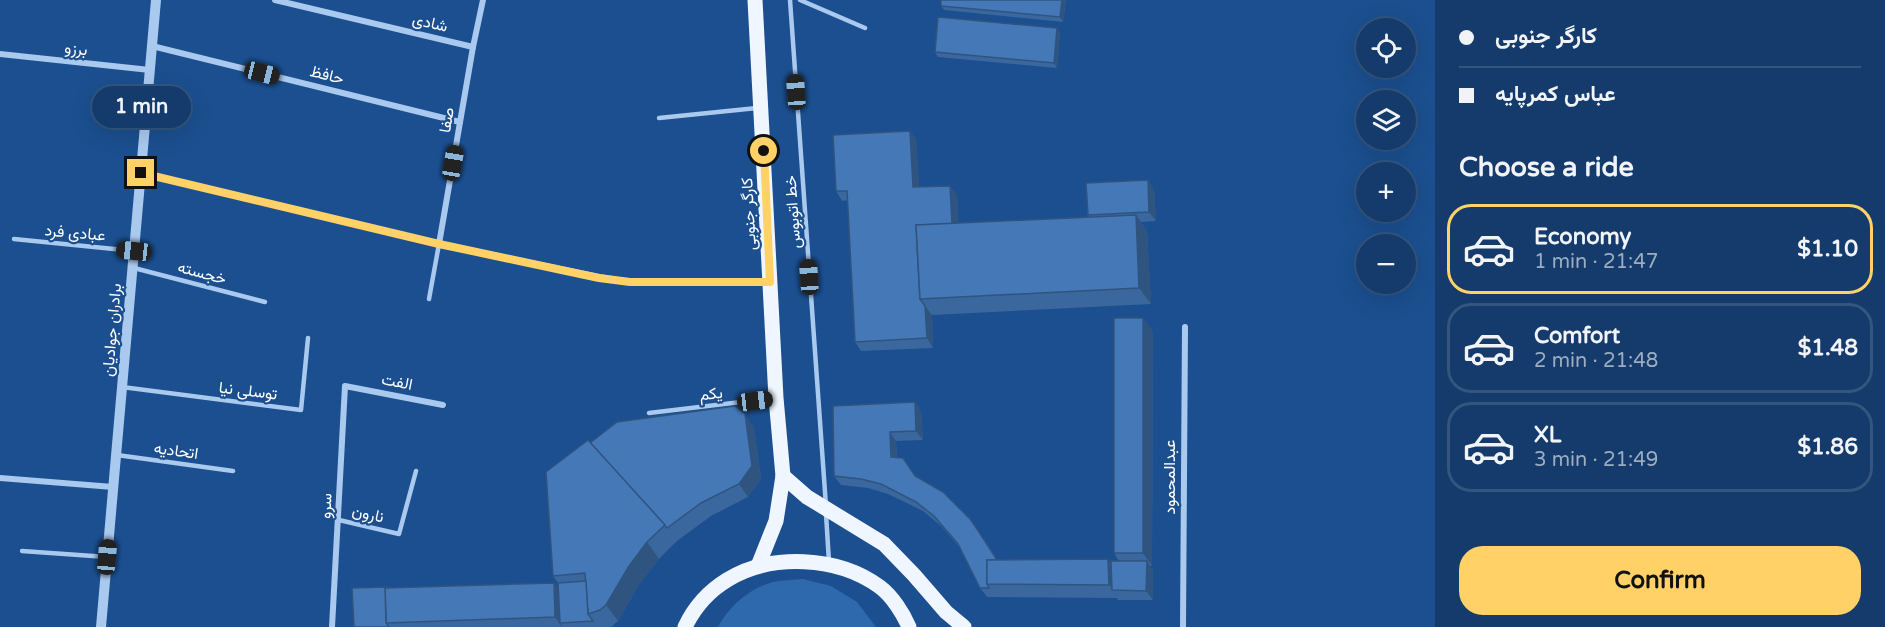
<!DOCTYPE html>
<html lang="en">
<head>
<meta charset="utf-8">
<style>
  body { margin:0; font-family:"Varela Round",Vazirmatn,sans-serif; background:#214673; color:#f1f3f6; height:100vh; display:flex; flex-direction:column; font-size:22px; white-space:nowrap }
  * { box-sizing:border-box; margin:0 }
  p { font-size:20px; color:#9dadc1 }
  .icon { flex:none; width:33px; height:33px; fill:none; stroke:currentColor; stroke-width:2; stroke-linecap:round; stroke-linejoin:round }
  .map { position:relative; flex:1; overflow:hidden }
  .sheet { display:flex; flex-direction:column; background:#143b6b; width:450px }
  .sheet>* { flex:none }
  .guide { display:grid; align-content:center; height:132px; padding:0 24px; background:#143b6b }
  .tools { position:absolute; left:1356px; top:18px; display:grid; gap:12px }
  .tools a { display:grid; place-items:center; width:60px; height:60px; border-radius:50%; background:#143b6b; box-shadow:0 6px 24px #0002,0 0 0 2px #33557e; font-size:30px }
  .end { position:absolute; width:27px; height:27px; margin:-14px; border:8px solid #ffd166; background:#111; box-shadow:0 0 0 3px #111 }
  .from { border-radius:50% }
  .bubble { position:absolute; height:42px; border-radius:21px; background:#143b6b; box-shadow:0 6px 24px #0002,0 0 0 2px #33557e; font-size:20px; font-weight:800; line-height:42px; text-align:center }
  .car { position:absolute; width:18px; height:36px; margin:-18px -9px; border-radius:8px; box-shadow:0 0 4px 2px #0007; background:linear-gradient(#222 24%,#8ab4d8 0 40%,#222 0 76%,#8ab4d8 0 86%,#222 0) }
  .guide b { display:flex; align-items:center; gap:21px; height:57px; font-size:22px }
  .guide b+b { border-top:2px solid #33557e }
  .guide i { width:15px; height:15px; background:#f1f3f6 }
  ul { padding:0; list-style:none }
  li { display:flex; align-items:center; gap:18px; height:90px; margin:0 12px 9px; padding:0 12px; border:3px solid #33557e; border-radius:24px }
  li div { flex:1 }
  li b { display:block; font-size:22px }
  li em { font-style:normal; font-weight:800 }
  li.on { border-color:#ffd166 }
  li>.icon { width:54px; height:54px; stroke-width:1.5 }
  h2 { padding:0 24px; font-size:27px; line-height:72px }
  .button { display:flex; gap:12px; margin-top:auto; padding:12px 24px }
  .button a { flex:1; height:69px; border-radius:24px; background:#ffd166; color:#111; font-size:24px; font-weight:800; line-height:69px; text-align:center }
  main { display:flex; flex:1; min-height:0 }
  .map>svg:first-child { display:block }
  .green { fill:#2e69ad }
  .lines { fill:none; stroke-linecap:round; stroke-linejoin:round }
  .service { stroke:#a9c9ee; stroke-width:4.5 }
  .minor { stroke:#a9c9ee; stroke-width:6 }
  .tertiary { stroke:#a9c9ee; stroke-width:10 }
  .primary { stroke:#f0f6ff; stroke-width:15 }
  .wall { fill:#3a679d }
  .shaded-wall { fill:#305480 }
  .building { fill:#4478b7; stroke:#305480; stroke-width:1.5 }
  .route { stroke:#ffd166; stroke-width:8 }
  .labels { text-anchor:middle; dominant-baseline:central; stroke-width:4.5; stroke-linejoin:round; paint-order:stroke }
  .street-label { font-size:16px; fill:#fff; stroke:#1b4f8f }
</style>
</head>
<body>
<main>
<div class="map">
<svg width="1435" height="627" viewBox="0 0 1435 627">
  <rect width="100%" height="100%" fill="#1b4f8f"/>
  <path class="green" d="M 803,579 L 831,586 L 857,602 L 876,627 L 718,627 C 729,606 750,588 773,582 C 782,580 793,580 803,579 Z"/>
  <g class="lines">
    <g class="service">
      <polyline points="790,0 826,506"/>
      <polyline points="800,0 865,28"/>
      <polyline points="659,118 757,108"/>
      <polyline points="14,239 134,251"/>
      <polyline points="134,268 265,302"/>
      <polyline points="429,299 439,244"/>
      <polyline points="122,387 301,410 308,338"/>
      <polyline points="649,413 774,398"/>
      <polyline points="117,455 233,471"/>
      <polyline points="826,514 829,562"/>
      <polyline points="339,520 399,534 416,471"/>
      <polyline points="22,551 107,557"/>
    </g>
    <g class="minor">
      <polyline points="275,0 473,47"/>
      <polyline points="152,46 460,122"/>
      <polyline points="0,54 150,70"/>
      <polyline points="141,173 439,244 599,277 630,282 770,282"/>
      <polyline points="439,244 473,47 483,0"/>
      <polyline points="0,478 113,487"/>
      <polyline points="332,627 345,386 443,405"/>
      <polyline points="1183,627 1185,327"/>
    </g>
    <polyline class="tertiary" points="101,627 156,0"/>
    <g class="primary">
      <polyline points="755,0 776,398 783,476 776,521 758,566"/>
      <polyline points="783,476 807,497 884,544 914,575 946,612 964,627"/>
      <path d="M 685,627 C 694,608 709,591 727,580 C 771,553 838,556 880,587 C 892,596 903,613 909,627"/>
    </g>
  </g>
  <g class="wall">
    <polygon points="1066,0 1063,22 944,10 941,6"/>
    <polygon points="1057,28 1060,33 1057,68 938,57 935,52"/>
    <polygon points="910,131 916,140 919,187 950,186 957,195 958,223 1089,217 1088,215 1154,189 1156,221 1141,222 1147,231 1151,304 932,315 933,348 861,351 855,342 848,200 842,201 836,191"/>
    <polygon points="1153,331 1152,566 1150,566 1153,571 1153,600 1118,600 1117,598 987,597 980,588 960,548 941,526 923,511 888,494 868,488 841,485 834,476 915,402 921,412 923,440 896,441 897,458 985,541 997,560 1108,559 1111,563 1119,561 1114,553"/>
    <polygon points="754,428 761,479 748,497 711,516 677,541 659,559 640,583 618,621 611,627 354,627 388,588 554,583 559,590 558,583 553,576 590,443"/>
  </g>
  <g class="shaded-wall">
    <polygon points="1062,0 1066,0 1063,22 1060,17"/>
    <polygon points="1057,28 1060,33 1057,68 1054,63"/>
    <polygon points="910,131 916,140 920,197 913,187"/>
    <polygon points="1148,180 1154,189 1156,221 1149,212"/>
    <polygon points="950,186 957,195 959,240 952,231"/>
    <polygon points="1136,215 1147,231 1151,304 1139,288"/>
    <polygon points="925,306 932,315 933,348 927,338"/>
    <polygon points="1143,318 1153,331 1152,566 1143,553"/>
    <polygon points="915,402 921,412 923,440 916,431"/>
    <polygon points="745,414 754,428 761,479 748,497 739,484"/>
    <polygon points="890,432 896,441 897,466 891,457"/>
    <polygon points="647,542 659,559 640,583 618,621 606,605 629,566"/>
    <polygon points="1108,559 1117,572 1113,590 1109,585"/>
    <polygon points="1147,561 1153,571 1153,600 1146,591"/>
    <polygon points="554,583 563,596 560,623 563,627 562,627 555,617"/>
  </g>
  <g class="building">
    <polygon points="941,0 1062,0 1060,17 941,6"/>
    <polygon points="938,17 1057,28 1054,63 935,52"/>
    <polygon points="910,131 913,187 950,186 952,224 916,225 920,299 925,306 927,338 855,342 847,191 836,191 833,135"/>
    <polygon points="1148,180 1149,212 1088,215 1086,183"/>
    <polygon points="1136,215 1139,288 920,299 916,225"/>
    <rect x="1114" y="318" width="29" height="235"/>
    <polygon points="915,402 916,431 890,432 891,457 903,458 915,476 943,492 970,519 979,532 997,560 987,560 987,584 989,588 980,588 958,544 934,516 916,502 881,484 861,479 834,476 833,406"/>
    <polygon points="735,406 745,414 752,466 739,484 701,503 667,528 590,443 617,422"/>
    <polygon points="588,440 665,525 647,542 629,566 606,605 600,610 588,614 585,573 553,576 546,472"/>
    <polygon points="1108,559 1109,585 987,584 987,560"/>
    <polygon points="1111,561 1147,561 1146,591 1112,590"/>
    <polygon points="586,581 588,614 593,621 560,623 558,583"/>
    <polygon points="554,583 555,617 386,623 385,588"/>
    <polygon points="387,587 387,588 385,588 386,623 389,627 354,627 352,588"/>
  </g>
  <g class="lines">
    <polyline class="route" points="141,173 439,244 599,278 630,282 770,282 764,151"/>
  </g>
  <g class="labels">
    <g class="street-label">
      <text transform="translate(430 23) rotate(13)">شادی</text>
      <text transform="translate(76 49) rotate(6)">برزو</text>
      <text transform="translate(327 75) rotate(14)">حافظ</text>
      <text transform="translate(447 120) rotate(-80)">صفا</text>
      <text transform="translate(793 212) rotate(-94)">خط اتوبوس</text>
      <text transform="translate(749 214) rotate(-93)">کارگر جنوبی</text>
      <text transform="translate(75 233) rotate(5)">عبادی فرد</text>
      <text transform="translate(202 273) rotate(15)">خجسته</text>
      <text transform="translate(112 330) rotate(-85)">برادران جوادیان</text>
      <text transform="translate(397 382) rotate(11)">الفت</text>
      <text transform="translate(248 391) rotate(7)">توسلی نیا</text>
      <text transform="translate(711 394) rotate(-7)">یکم</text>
      <text transform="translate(176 451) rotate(8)">اتحادیه</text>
      <text transform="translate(1170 477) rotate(-90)">عبدالمحمود</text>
      <text transform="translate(326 506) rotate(-87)">سرو</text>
      <text transform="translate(368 514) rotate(13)">نارون</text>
    </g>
  </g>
</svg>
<div class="tools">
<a><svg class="icon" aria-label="locate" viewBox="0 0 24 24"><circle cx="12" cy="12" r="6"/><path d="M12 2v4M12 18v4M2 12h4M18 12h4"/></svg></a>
<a><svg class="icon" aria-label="layers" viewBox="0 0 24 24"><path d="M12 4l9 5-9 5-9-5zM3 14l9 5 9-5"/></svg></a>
<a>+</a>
<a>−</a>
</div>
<i class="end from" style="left:764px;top:151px"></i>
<i class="end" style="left:141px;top:173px"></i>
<div class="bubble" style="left:92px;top:86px;width:99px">1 min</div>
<i class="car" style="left:262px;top:73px;rotate:104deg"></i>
<i class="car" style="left:796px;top:92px;rotate:356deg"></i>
<i class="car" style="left:453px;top:163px;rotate:10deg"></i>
<i class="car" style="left:134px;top:251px;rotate:276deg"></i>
<i class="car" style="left:809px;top:277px;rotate:356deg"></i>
<i class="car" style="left:755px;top:401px;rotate:83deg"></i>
<i class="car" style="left:107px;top:557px;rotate:5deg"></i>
</div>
<section class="sheet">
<div class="guide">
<b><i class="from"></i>کارگر جنوبی</b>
<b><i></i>عباس کمرپایه</b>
</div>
<h2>Choose a ride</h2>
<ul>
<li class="on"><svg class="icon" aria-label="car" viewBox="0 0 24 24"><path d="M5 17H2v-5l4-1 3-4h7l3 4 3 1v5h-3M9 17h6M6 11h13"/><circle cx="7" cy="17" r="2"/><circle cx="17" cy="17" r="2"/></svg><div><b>Economy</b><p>1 min · 21:47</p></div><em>$1.10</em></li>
<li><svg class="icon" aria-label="car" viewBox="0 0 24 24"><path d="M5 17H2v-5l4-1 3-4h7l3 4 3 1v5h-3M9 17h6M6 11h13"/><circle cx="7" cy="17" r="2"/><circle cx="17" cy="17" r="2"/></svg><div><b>Comfort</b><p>2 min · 21:48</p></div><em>$1.48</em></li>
<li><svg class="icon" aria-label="car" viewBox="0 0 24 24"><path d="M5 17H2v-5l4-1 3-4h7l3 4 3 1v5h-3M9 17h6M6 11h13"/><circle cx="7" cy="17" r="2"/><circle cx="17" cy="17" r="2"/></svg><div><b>XL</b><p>3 min · 21:49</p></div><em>$1.86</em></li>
</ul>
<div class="button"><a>Confirm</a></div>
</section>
</main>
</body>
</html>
